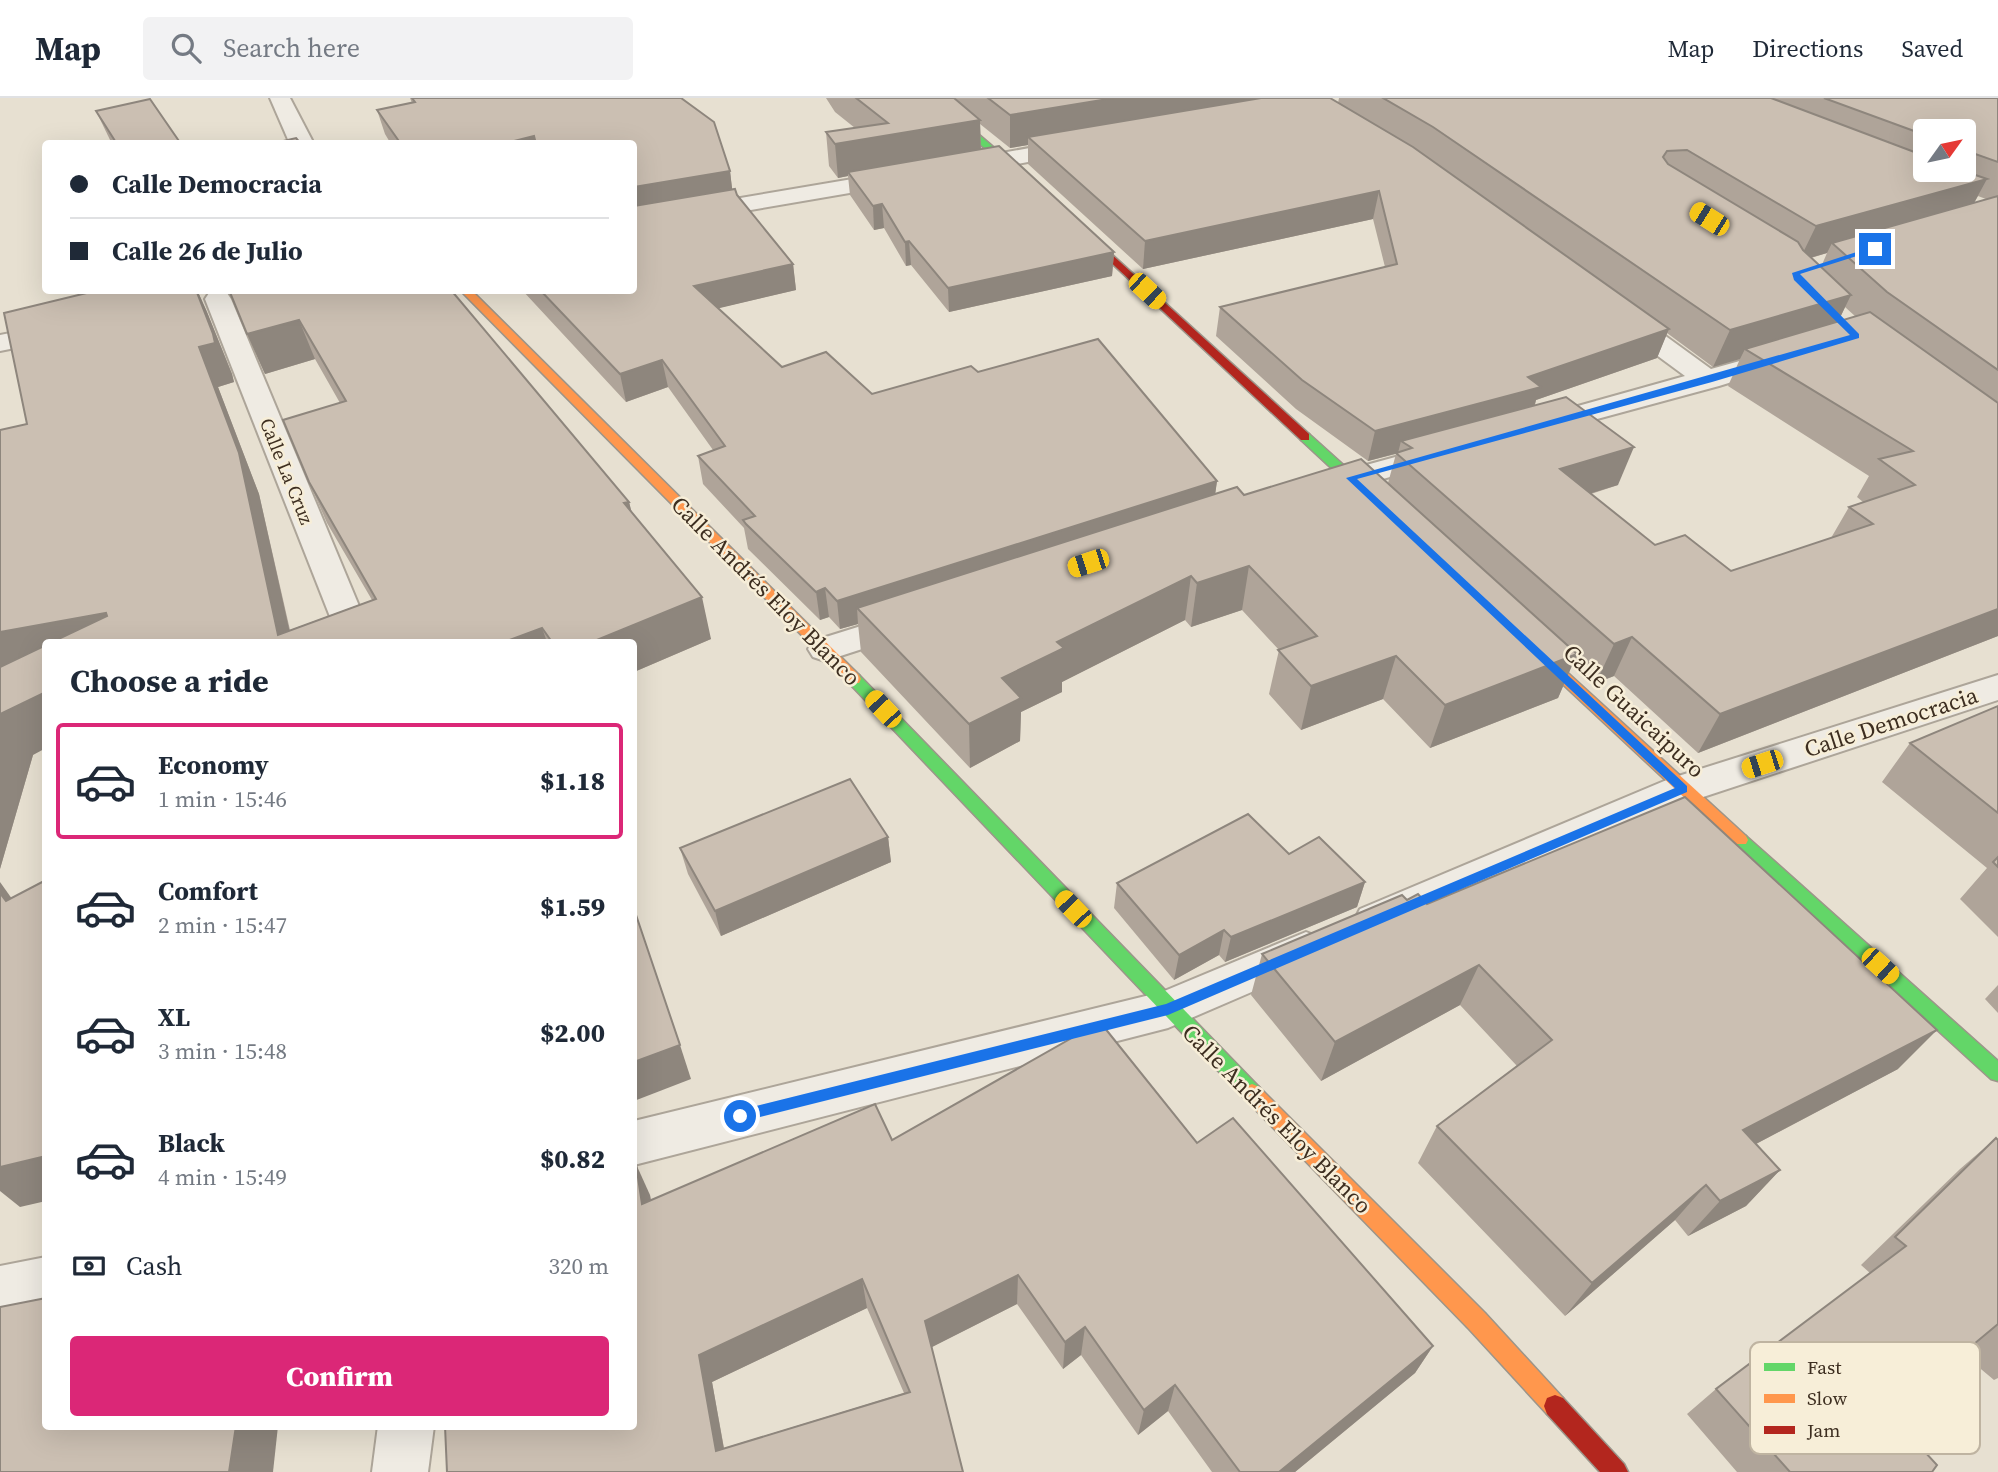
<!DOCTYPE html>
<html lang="en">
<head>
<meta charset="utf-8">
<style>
  body { margin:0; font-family:"Source Serif 4",serif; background:#f2f2f3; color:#1f2937; height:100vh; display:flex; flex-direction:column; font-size:26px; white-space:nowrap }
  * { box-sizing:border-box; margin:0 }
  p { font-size:23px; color:#747a83 }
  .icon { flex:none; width:38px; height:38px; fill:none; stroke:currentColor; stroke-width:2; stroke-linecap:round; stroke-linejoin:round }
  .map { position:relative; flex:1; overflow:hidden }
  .panel { position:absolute; left:42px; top:541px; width:595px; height:791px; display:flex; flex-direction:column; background:#fff; border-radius:7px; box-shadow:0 7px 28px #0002 }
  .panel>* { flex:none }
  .guide { position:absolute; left:42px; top:42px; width:595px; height:154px; border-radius:7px; box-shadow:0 7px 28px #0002; display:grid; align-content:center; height:154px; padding:0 28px; background:#fff }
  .needle { width:46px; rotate:57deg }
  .controls { position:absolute; left:1913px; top:21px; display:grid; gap:14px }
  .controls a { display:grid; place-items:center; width:63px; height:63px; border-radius:7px; background:#fff; box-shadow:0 7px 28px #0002; font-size:35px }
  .end { position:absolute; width:32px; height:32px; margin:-16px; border:9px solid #1a73e8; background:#fff; box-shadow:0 0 0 4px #fff }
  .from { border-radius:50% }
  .car { position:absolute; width:21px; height:42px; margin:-21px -10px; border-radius:9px; box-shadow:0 0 5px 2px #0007; background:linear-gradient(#f5c518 24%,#345 0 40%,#f5c518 0 76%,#345 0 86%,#f5c518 0) }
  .guide b { display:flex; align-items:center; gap:24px; height:66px; font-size:26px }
  .guide b+b { border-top:2px solid #e0e1e3 }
  .guide i { width:18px; height:18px; background:#1f2937 }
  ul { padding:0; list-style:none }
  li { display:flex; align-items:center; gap:21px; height:116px; margin:0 14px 10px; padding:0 14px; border:4px solid transparent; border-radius:7px }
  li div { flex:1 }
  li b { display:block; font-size:26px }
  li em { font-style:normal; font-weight:800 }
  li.selected { border-color:#db2777 }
  li>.icon { width:63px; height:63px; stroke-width:1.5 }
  h2 { padding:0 28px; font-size:32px; line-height:84px }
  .pay { display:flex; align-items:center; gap:18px; height:77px; padding:0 28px; font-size:26px }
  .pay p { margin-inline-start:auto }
  .button { display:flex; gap:14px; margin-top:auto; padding:14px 28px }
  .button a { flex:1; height:80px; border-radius:7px; background:#db2777; color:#fff; font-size:28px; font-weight:800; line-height:80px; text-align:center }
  header { display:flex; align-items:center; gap:42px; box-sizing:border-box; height:98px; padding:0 35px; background:#fff; border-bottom:2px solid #e0e1e3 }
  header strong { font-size:33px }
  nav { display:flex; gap:38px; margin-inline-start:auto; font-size:24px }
  .search { width:490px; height:63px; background:#f2f2f3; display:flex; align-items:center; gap:18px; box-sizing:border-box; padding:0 24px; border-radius:7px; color:#747a83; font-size:26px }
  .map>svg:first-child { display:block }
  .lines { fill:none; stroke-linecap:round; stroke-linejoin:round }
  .street-casing { stroke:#ada599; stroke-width:4 }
  .fast-casing { stroke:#9c958a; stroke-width:3 }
  .slow-casing { stroke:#9c958a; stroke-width:3 }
  .jam-casing { stroke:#9c958a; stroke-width:3 }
  .street { fill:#efebe3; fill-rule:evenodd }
  .fast { fill:#63d668; fill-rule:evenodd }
  .slow { fill:#ff974d; fill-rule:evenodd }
  .jam { fill:#b3261e; fill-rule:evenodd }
  .wall { fill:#afa499; fill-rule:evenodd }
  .shaded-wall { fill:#8e867d }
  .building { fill:#cbbfb2; stroke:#8e867d; stroke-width:2; fill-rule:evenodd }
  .route { fill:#1a73e8 }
  .labels { text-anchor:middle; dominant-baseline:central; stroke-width:5; stroke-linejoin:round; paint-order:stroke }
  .far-street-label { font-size:19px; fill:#3d2e20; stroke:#f7eed8 }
  .street-label { font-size:23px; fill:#3d2e20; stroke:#f7eed8 }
  .key { fill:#f7eed8; stroke:#bfb4a1; stroke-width:2 }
  .key-label { font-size:19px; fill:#3d2e20 }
</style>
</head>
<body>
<header>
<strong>Map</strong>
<div class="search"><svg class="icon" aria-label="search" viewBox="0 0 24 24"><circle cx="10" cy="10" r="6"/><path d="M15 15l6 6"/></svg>Search here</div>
<nav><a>Map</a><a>Directions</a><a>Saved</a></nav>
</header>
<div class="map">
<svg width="1998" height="1374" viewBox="0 0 1998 1374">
  <rect width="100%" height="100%" fill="#e7e0d1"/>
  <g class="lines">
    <g class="street-casing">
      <g id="street">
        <polygon points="270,0 290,0 314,46 290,46"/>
        <polygon points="1079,41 1087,43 1090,48 1087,53 963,76 955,74 952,69 955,64 963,62"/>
        <polygon points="900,73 908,75 911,80 908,85 634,132 634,118"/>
        <polygon points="218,193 227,195 231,201 374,544 340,544 205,201 209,195"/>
        <polygon points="1618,208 1627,210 1711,271 1783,251 1793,253 1797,259 1793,265 1719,288 1538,337 1528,334 1523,328 1528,322 1685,278 1609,222 1605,216 1609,210"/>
        <polygon points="61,225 70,227 74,233 70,239 0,253 0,237"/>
        <polygon points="1443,346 1454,349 1458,355 1454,361 1326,397 1315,395 1311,388 1315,381"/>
        <polygon points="909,513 921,516 926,524 921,532 825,563 813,559 808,551 813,543"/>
        <polygon points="1998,577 1998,602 1697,701 1390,835 1375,840 1360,835 1354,823 1360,811 1669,681"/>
        <polygon points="1306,834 1321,840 1327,852 1321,864 1168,930 634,1067 634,1023 1162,894"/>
        <polygon points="46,1159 46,1210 0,1220 0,1168"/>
        <polygon points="378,1328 434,1328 428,1374 372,1374"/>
      </g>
    </g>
    <g class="fast-casing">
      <g id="fast">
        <polygon points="927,0 936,0 1033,83 1033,87 1027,87"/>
        <polygon points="1305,335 1309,336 1380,400 1380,406 1370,406 1301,342 1301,336"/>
        <polygon points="854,576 859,577 1259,989 1262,995 1259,1001 1252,1004 1245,1001 849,585 847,581"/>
        <polygon points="1740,736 1746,738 1998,963 1998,983 1991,981 1734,746 1732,742 1734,738"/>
      </g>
    </g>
    <g class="slow-casing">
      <g id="slow">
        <polygon points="460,192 471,192 859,577 861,581 859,585 849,585"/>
        <polygon points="1529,542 1534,544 1746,738 1748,742 1746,746 1734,746 1524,550 1522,547 1524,544"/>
        <polygon points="1252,986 1259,989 1485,1215 1563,1300 1566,1308 1563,1316 1555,1319 1547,1316 1469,1231 1245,1001 1242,995 1245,989"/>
      </g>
    </g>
    <g class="jam-casing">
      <g id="jam">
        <polygon points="1075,123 1309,336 1309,342 1301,342 1072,128 1072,124"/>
        <polygon points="1555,1297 1563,1300 1624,1366 1628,1374 1600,1374 1547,1316 1544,1308 1547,1300"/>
      </g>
    </g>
    <use href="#street" class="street"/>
    <use href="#fast" class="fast"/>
    <use href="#slow" class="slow"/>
    <use href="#jam" class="jam"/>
  </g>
  <g class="wall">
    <path d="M 410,0 L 681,0 L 730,73 L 732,91 L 793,166 L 796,192 L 718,210 L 782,269 L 872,296 L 978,274 L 1217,383 L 1215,396 L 1244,397 L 1388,385 L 1396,356 L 1368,363 L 1296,311 L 1216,238 L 1220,209 L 1385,169 L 1373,121 L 1143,171 L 1028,66 L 1028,47 L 1010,50 L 980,26 L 981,51 L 1114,154 L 1112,178 L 949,214 L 911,167 L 906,168 L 884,130 L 874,132 L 850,97 L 848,78 L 838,80 L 829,68 L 826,34 L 855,30 L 835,14 L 826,0 L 1330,0 L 1338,5 L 1339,0 L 1998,0 L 1998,538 L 1698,655 L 1614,578 L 1596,585 L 1573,565 L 1558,600 L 1430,650 L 1383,601 L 1301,632 L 1269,596 L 1279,552 L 1242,512 L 1191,529 L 1185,522 L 1062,584 L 1062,594 L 1021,614 L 1020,643 L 970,670 L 861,554 L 858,526 L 840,531 L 829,519 L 820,522 L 748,451 L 744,430 L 703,386 L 698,358 L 713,352 L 668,289 L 626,304 L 522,192 L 634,192 L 634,46 L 391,46 L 385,36 L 377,12 L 412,5 ZM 1925,33 L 1964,33 L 1964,72 L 1925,72 ZM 1978,98 L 1986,101 L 1974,105 ZM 1827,155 L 1821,169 L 1811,160 ZM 1845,209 L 1856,219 L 1838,224 ZM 1667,235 L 1713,269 L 1740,261 L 1728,288 L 1869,378 L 1857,399 L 1863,404 L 1849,409 L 1831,440 L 1731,473 L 1655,447 L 1591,396 L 1618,387 L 1535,307 L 1536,302 L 1657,260 Z"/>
    <polygon points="96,13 181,46 112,46"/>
    <polygon points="99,192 205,192 198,194 207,214 232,276 234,284 218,289 259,396 290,532 372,502 327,425 309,384 340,305 315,261 265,276 247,236 451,192 629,404 632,415 711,541 634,574 634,544 46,544 33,657 0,771 0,332 27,326"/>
    <polygon points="1998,608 1998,839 1960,801 1987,770 1882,684 1910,645"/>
    <polygon points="888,739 891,764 721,838 688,776 680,750"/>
    <polygon points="1289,756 1365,784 1357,809 1225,864 1219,857 1174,882 1114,810 1117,785"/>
    <polygon points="1407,802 1427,806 1898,971 1756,1046 1780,1072 1746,1108 1688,1138 1675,1122 1565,1218 1418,1065 1437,1028 1517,968 1460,907 1321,983 1251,897 1262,856"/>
    <polygon points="1998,887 1998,915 1985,901"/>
    <polygon points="1996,1040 1998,1042 1998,1280 1994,1282 1963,1256 1890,1316 1932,1374 1737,1374 1687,1316 1716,1291 1870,1175 1861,1167 1960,1071"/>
    <path d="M 892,1042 L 1197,1045 L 1433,1248 L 1415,1275 L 1295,1374 L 1212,1374 L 1168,1313 L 1138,1337 L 1081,1257 L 1063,1271 L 1017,1206 L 932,1249 L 963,1374 L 447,1374 L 650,1097 L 651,1103 ZM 867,1210 L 904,1295 L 724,1350 L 712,1284 Z"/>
  </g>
  <g class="shaded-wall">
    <polygon points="1114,0 1301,0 1028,39 1028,47 1010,50 1010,17"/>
    <polygon points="980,22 981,55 848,74 848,78 838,80 835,46"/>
    <polygon points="534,38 536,46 502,46"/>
    <polygon points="730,73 733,98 634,116 634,89"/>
    <polygon points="1987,81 1968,116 1832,145 1827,155 1799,163 1816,128"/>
    <polygon points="1379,93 1373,121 1143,171 1145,143"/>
    <polygon points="882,106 884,130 874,132 873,108"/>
    <polygon points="909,143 911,167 906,168 905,144"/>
    <polygon points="1114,154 1112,178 949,214 948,190"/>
    <polygon points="793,166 796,192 699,215 694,188"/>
    <polygon points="115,192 205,192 198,194 207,214 232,276 234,284 218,289 259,396 292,544 278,537"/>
    <polygon points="1851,197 1833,234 1745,251 1740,261 1713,269 1730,232"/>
    <polygon points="299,222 315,261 265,276 247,236"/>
    <polygon points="1669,231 1657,260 1536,302 1531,319 1412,350 1401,343 1398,355 1368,363 1375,333 1528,279"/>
    <polygon points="662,262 668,289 626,304 620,276"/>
    <polygon points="1634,349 1618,387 1546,409 1560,371"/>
    <polygon points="1217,383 1213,412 857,510 858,526 840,531 837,503"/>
    <polygon points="629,404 639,445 624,405"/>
    <polygon points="1249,468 1242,512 1191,529 1197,485"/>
    <polygon points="1191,478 1185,522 1062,584 1062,594 1021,614 1020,643 970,670 969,626 1002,580 1057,544"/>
    <polygon points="825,490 829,519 820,522 816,494"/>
    <polygon points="702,499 711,541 634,574 634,544 592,544"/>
    <polygon points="1998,511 1998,538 1698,655 1720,616"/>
    <polygon points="106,515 125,544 46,544 46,573 0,581 0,534"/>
    <polygon points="542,530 547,544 504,544"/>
    <polygon points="1632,539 1614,578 1596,585 1614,546"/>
    <polygon points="1577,556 1558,600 1430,650 1445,607"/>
    <polygon points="1396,558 1383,601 1301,632 1311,588"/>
    <polygon points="46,594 46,650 33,657 0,771 0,616"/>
    <polygon points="888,739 891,764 721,838 715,813"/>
    <polygon points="0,784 42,843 6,803 0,795"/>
    <polygon points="1365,784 1357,809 1225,864 1231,839"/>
    <polygon points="1224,832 1219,857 1174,882 1179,857"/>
    <polygon points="1479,867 1460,907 1321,983 1335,944"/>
    <polygon points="1937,932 1898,971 1712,1069 1743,1032"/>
    <polygon points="680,947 691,981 634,1003 634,964"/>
    <polygon points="46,1058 46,1103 20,1109 0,1093 0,1069"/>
    <polygon points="636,1066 650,1097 656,1137 642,1106"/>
    <polygon points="1780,1072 1746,1108 1688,1138 1720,1103"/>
    <polygon points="1706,1087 1675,1122 1565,1218 1592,1185"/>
    <polygon points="1018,1177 1017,1206 928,1251 925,1223"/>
    <polygon points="862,1181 867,1210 712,1284 728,1374 716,1353 699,1257"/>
    <polygon points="1085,1229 1081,1257 1063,1271 1065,1244"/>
    <polygon points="1433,1248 1415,1275 1295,1374 1279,1374"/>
    <polygon points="1175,1287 1168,1313 1138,1337 1144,1312"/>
    <polygon points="236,1328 278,1328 273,1374 229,1374"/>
  </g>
  <g class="building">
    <polygon points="412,0 681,0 714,24 730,73 634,89 634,46 536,46 534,38 502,46 401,46 377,12 415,4"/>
    <polygon points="856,0 954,0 980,22 835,46 826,34 888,25"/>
    <polygon points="988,0 1114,0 1010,17"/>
    <polygon points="1261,0 1330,0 1413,49 1669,231 1528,279 1541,289 1375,333 1302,282 1220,209 1397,166 1379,93 1145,143 1028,39"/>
    <polygon points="1383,0 1771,0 1925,58 1925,72 1961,72 1987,81 1816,128 1687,52 1667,53 1663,59 1668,66 1798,144 1803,152 1851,197 1730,232 1433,29"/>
    <polygon points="1824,0 1998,0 1998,64 1964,52 1964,33 1925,33 1925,37"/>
    <polygon points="150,1 181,46 117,46 96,13"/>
    <polygon points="296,40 301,46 270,46"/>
    <polygon points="999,48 1114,154 948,190 909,143 905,144 882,106 873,108 848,74"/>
    <polygon points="735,91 737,97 793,166 694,188 782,269 826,254 872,296 971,268 978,274 1098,241 1217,383 837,503 825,490 816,494 746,426 743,422 755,418 698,358 725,348 662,262 620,276 540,192 634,192 634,108"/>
    <polygon points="1998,98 1998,272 1887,194 1832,145"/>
    <polygon points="99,192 196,192 213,236 215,245 199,249 239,355 278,537 376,501 309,384 283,322 346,303 299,222 247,236 229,192 451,192 629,404 624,405 702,499 592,544 552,544 542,530 504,544 52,544 107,518 106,515 0,534 0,332 27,326 4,215"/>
    <polygon points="1870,214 1998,305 1998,511 1720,616 1632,539 1614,546 1396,355 1412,350 1401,343 1566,299 1634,349 1560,371 1655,447 1685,437 1731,473 1873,426 1849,409 1915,387 1879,361 1913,353 1745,251"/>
    <polygon points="1361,361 1577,556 1445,607 1396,558 1311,588 1278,552 1317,538 1249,468 1197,485 1191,478 1057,544 1064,550 1002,580 1021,600 969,626 857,510 1237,389 1244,397"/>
    <polygon points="46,547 46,594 0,616 0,569"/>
    <polygon points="1998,608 1998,715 1910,645"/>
    <polygon points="850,681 888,739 715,813 680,750"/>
    <polygon points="1685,699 1937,932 1743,1032 1780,1072 1720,1103 1706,1087 1592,1185 1437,1028 1552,942 1479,867 1335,944 1262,856 1402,797 1407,802 1418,796 1427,806"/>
    <polygon points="1248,716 1289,756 1319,739 1365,784 1231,839 1224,832 1179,857 1117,785"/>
    <polygon points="1998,759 1998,769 1993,764"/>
    <polygon points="46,782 46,1058 0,1069 0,795 6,803"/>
    <polygon points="634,811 680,947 634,964"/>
    <path d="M 1100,924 L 1197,1045 L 1233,1020 L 1433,1248 L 1279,1374 L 1240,1374 L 1175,1287 L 1144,1312 L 1085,1229 L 1065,1244 L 1018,1177 L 925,1223 L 963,1374 L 447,1374 L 445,1328 L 634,1328 L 634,1066 L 636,1066 L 642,1106 L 875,1006 L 892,1042 ZM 862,1181 L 910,1294 L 716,1353 L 699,1257 Z"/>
    <polygon points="1996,1040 1998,1042 1998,1226 1890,1316 1937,1367 1932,1374 1790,1374 1716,1291 1906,1148 1895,1139"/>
    <polygon points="46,1200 46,1328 236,1328 229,1374 0,1374 0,1209"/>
  </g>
  <polygon class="route" points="1872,149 1879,151 1800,176 1859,236 1859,240 1712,284 1357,381 1687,688 1687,694 1168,917 740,1024 736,1022 733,1018 740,1012 1166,906 1675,690 1346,380 1850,237 1794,182 1792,175"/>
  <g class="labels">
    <g class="far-street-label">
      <text transform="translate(287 373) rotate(68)">Calle La Cruz</text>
    </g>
    <g class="street-label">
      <text transform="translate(766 493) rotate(45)">Calle Andrés Eloy Blanco</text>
      <text transform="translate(1634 613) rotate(43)">Calle Guaicaipuro</text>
      <text transform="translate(1891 624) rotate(-18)">Calle Democracia</text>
      <text transform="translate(1277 1021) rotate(45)">Calle Andrés Eloy Blanco</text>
    </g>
  </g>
  <rect x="1750" y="1244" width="230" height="112" rx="10" class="key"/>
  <rect x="1764" y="1265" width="31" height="8" fill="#63d668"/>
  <rect x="1764" y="1296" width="31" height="9" fill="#ff974d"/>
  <rect x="1764" y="1328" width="31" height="8" fill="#b3261e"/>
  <g class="key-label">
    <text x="1807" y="1276">Fast</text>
    <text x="1807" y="1307">Slow</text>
    <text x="1807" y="1339">Jam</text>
  </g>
</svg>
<div class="controls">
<a><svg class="needle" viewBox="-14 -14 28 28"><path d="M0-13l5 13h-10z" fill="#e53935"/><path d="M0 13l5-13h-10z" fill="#747a83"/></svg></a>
</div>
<i class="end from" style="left:740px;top:1018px"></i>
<i class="end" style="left:1875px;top:151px"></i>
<i class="car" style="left:1709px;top:121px;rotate:302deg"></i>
<i class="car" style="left:1147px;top:193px;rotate:133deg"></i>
<i class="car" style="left:1088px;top:465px;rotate:252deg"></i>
<i class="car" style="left:883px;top:611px;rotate:317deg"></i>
<i class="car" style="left:1762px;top:666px;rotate:252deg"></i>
<i class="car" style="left:1073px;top:811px;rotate:316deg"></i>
<i class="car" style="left:1880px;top:868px;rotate:132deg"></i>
<div class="guide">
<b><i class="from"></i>Calle Democracia</b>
<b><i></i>Calle 26 de Julio</b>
</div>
<section class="panel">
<h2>Choose a ride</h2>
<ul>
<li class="selected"><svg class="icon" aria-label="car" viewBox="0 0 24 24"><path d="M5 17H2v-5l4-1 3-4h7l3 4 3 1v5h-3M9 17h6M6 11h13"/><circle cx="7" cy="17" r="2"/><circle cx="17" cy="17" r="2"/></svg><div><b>Economy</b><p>1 min · 15:46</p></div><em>$1.18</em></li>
<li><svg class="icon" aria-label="car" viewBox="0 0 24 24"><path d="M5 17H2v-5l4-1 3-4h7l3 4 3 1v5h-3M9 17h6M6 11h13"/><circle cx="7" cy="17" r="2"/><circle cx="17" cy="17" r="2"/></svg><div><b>Comfort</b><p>2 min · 15:47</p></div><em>$1.59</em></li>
<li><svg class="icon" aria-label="car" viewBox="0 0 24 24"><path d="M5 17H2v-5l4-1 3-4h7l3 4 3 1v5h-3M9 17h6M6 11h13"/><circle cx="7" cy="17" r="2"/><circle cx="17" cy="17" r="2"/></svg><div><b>XL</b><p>3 min · 15:48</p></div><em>$2.00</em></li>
<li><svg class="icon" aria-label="car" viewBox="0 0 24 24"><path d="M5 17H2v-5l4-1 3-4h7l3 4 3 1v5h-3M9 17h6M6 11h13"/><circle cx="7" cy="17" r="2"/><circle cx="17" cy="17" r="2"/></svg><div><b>Black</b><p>4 min · 15:49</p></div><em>$0.82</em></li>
</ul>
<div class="pay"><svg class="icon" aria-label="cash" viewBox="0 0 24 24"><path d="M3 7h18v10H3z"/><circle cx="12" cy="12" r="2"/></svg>Cash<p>320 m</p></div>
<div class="button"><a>Confirm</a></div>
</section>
</div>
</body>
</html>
